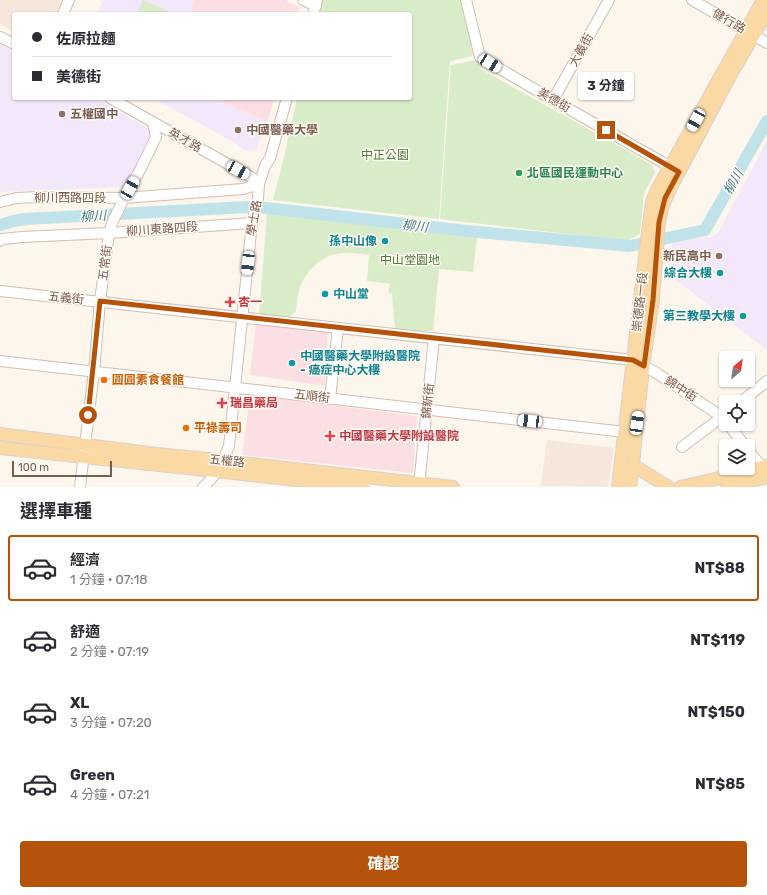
<!DOCTYPE html>
<html lang="zh-TW">
<head>
<meta charset="utf-8">
<style>
  body { margin:0; font-family:Rubik,"Noto Sans TC",sans-serif; background:#f7f7f7; color:#2b2b33; height:100vh; display:flex; flex-direction:column; font-size:15px; white-space:nowrap }
  * { box-sizing:border-box; margin:0 }
  p { font-size:13px; color:#7c7c81 }
  .icon { flex:none; width:22px; height:22px; fill:none; stroke:currentColor; stroke-width:2; stroke-linecap:round; stroke-linejoin:round }
  .map { position:relative; height:487px; overflow:hidden }
  .details { display:flex; flex-direction:column; background:#fff; flex:1 }
  .details>* { flex:none }
  .top-card { position:absolute; left:12px; top:12px; width:400px; height:88px; border-radius:4px; box-shadow:0 1px 3px #0004; display:grid; align-content:center; height:88px; padding:0 20px; background:#fff }
  .needle { width:26px; rotate:29deg }
  .buttons { position:absolute; left:719px; top:351px; display:grid; gap:8px }
  .buttons a { display:grid; place-items:center; width:36px; height:36px; border-radius:4px; background:#fff; box-shadow:0 1px 3px #0004; font-size:20px }
  .scale { position:absolute; left:12px; bottom:10px; width:100px; box-sizing:border-box; padding-left:4px; border:2px solid #7a5c4d; border-top:0; font-size:11px; line-height:14px; white-space:nowrap; color:#7a5c4d; -webkit-text-stroke:3px #fffaf3; paint-order:stroke }
  .end { position:absolute; width:18px; height:18px; margin:-9px; border:5px solid #b45309; background:#fff; box-shadow:0 0 0 2px #fff }
  .from { border-radius:50% }
  .bubble { position:absolute; height:28px; border-radius:4px; background:#fff; box-shadow:0 1px 3px #0004; font-size:13px; font-weight:700; line-height:28px; text-align:center }
  .car { position:absolute; width:12px; height:24px; margin:-12px -6px; border-radius:5px; box-shadow:0 0 3px 1px #0007; background:linear-gradient(#fff 24%,#345 0 40%,#fff 0 76%,#345 0 86%,#fff 0) }
  .top-card b { display:flex; align-items:center; gap:14px; height:38px; font-size:15px }
  .top-card b+b { border-top:1px solid #e1e1e2 }
  .top-card i { width:10px; height:10px; background:#2b2b33 }
  ul { padding:0; list-style:none }
  li { display:flex; align-items:center; gap:12px; height:66px; margin:0 8px 6px; padding:0 12px; border:2px solid transparent; border-radius:4px }
  li div { flex:1 }
  li b { display:block; font-size:15px }
  li em { font-style:normal; font-weight:700 }
  li.active { border-color:#b45309 }
  li>.icon { width:36px; height:36px; stroke-width:1.5 }
  h2 { padding:0 20px; font-size:18px; line-height:48px }
  .action { display:flex; gap:8px; margin-top:auto; padding:8px 20px }
  .action a { flex:1; height:46px; border-radius:4px; background:#b45309; color:#fff; font-size:16px; font-weight:700; line-height:46px; text-align:center }
  .map>svg:first-child { display:block }
  .residential { fill:#f5e8da }
  .education { fill:#f3e8fa }
  .medical { fill:#fbdfe3 }
  .green { fill:#d8ecc9 }
  .lines { fill:none; stroke-linecap:round; stroke-linejoin:round }
  .river { stroke:#bfe3e8; stroke-width:12 }
  .minor-casing { stroke:#d1beb0; stroke-width:12 }
  .major-casing { stroke:#dad1cd; stroke-width:14 }
  .minor { stroke:#fff; stroke-width:10 }
  .major { stroke:#fbd9a5; stroke-width:12 }
  .route { stroke:#b45309; stroke-width:5 }
  .education-dot { fill:#8d6e63; stroke:#fffaf3; stroke-width:1.5 }
  .leisure-dot { fill:#2e9e5b; stroke:#fffaf3; stroke-width:1.5 }
  .culture-dot { fill:#0f9aa8; stroke:#fffaf3; stroke-width:1.5 }
  .health-dot { fill:#e0444e; stroke:#fffaf3; stroke-width:1.5 }
  .food-dot { fill:#e8710a; stroke:#fffaf3; stroke-width:1.5 }
  .labels { text-anchor:middle; dominant-baseline:central; stroke-width:3; stroke-linejoin:round; paint-order:stroke }
  .street-label { font-size:12px; fill:#7a5c4d; stroke:#fffaf3 }
  .education-label { font-size:12px; font-weight:bold; fill:#785e54; stroke:#fffaf3; text-anchor:start }
  .park-label { font-size:12px; fill:#537a41; stroke:#fffaf3 }
  .leisure-label { font-size:12px; font-weight:bold; fill:#27864d; stroke:#fffaf3; text-anchor:start }
  .culture-label { font-size:12px; font-weight:bold; fill:#0d838f; stroke:#fffaf3; text-anchor:end }
  .health-label { font-size:12px; font-weight:bold; fill:#be3a42; stroke:#fffaf3; text-anchor:start }
  .food-label { font-size:12px; font-weight:bold; fill:#c56008; stroke:#fffaf3; text-anchor:start }
  .water-label { font-size:13px; font-style:italic; fill:#437c86; stroke:#fffaf3 }
</style>
</head>
<body>
<div class="map">
<svg width="767" height="487" viewBox="0 0 767 487">
  <rect width="100%" height="100%" fill="#fdf6ec"/>
  <g class="residential">
    <polygon points="0,0 64,0 58,14 14,14 14,32 0,24"/>
    <polygon points="547,440 614,448 608,487 541,486"/>
  </g>
  <g class="education">
    <polygon points="104,0 194,0 190,14 96,14"/>
    <polygon points="0,44 14,52 14,98 95,98 153,131 127,187 0,192"/>
    <polygon points="153,98 215,98 233,107 268,121 256,150 247,151 228,139"/>
    <polygon points="767,140 767,350 668,274 673,239 711,237 717,234 722,226"/>
  </g>
  <g class="medical">
    <polygon points="194,0 284,0 300,7 298,14 190,14"/>
    <polygon points="215,98 274,98 268,121 233,107"/>
    <polygon points="256,324 328,331 325,386 250,375"/>
    <polygon points="250,397 282,399 417,416 413,473 242,455"/>
  </g>
  <g class="green">
    <polygon points="143,0 175,14 137,14"/>
    <polygon points="322,0 461,0 473,56 450,61 439,219 273,200 284,157 297,98 410,98 410,14 317,14"/>
    <polygon points="474,60 482,70 630,152 652,165 655,173 644,193 640,234 627,241 440,219 451,65"/>
    <path d="M 267,213 L 477,237 L 473,272 L 439,269 L 433,331 L 395,331 L 392,294 L 388,293 L 390,284 L 367,281 L 369,255 C 361,254 352,252 344,253 C 324,253 307,269 300,287 C 297,295 297,303 296,311 L 287,319 L 259,316 Z"/>
  </g>
  <g class="lines">
    <polyline class="river" points="0,225 14,221 25,219 249,207 266,208 467,231 630,246 705,230 767,121"/>
    <g class="minor-casing">
      <g id="minor">
        <polyline points="303,0 316,6"/>
        <polyline points="466,0 480,57 553,100 676,170"/>
        <polyline points="692,0 767,43"/>
        <polyline points="63,14 69,0"/>
        <polyline points="313,14 317,0"/>
        <polyline points="0,37 14,44"/>
        <polyline points="110,98 251,177 259,184"/>
        <polyline points="553,100 609,0"/>
        <polyline points="0,202 17,198 38,197 124,198 243,189 259,184"/>
        <polyline points="0,241 2,239 22,237 109,233 252,223"/>
        <polyline points="0,291 633,360 655,372 722,417 726,422"/>
        <polyline points="0,361 625,432"/>
        <polyline points="330,398 338,328"/>
        <polyline points="741,402 767,381"/>
        <polyline points="728,424 745,446"/>
        <polyline points="682,447 726,414"/>
        <polyline points="748,450 762,467 767,470"/>
        <polyline points="80,487 94,371 100,301 109,233 112,223 124,198 141,168 156,137 153,122"/>
        <path d="M 203,487 C 217,475 222,463 229,446 L 252,223 L 258,198 L 259,184 L 265,166 L 270,158 L 287,98"/>
        <polyline points="423,487 420,483 420,476 434,338"/>
      </g>
    </g>
    <g class="major-casing">
      <g id="major">
        <polyline points="0,434 157,454 208,459 453,487"/>
        <polyline points="0,448 362,487"/>
        <polyline points="633,465 668,487"/>
        <path d="M 618,487 L 646,248 L 652,202 C 657,186 667,172 675,158 L 763,0"/>
        <polyline points="630,487 633,465 637,423 644,360 653,300 659,222 663,205 671,187 684,163 729,78 767,12"/>
        <polyline points="680,487 707,481 767,466"/>
        <polyline points="727,487 767,477"/>
      </g>
    </g>
    <use href="#minor" class="minor"/>
    <use href="#major" class="major"/>
  </g>
  <g class="lines">
    <polyline class="route" points="88,415 100,301 633,360 644,366 653,300 659,222 665,198 679,172 606,130"/>
  </g>
  <g class="education-dot">
    <circle cx="62" cy="114" r="4"/>
    <circle cx="238" cy="130" r="4"/>
    <circle cx="719" cy="256" r="4"/>
  </g>
  <circle class="leisure-dot" cx="519" cy="173" r="4"/>
  <g class="culture-dot">
    <circle cx="385" cy="241" r="4"/>
    <circle cx="720" cy="273" r="4"/>
    <circle cx="325" cy="294" r="4"/>
    <circle cx="743" cy="316" r="4"/>
    <circle cx="292" cy="363" r="4"/>
  </g>
  <g class="health-dot">
    <path d="M228 296h4v4h4v4h-4v4h-4v-4h-4v-4h4z"/>
    <path d="M220 397h4v4h4v4h-4v4h-4v-4h-4v-4h4z"/>
    <path d="M328 430h4v4h4v4h-4v4h-4v-4h-4v-4h4z"/>
  </g>
  <g class="food-dot">
    <circle cx="104" cy="380" r="4"/>
    <circle cx="186" cy="428" r="4"/>
  </g>
  <g class="labels">
    <g class="street-label">
      <text transform="translate(729 21) rotate(30)">健行路</text>
      <text transform="translate(581 50) rotate(-61)">大義街</text>
      <text transform="translate(554 100) rotate(30)">美德街</text>
      <text transform="translate(185 140) rotate(29)">英才路</text>
      <text x="70" y="198">柳川西路四段</text>
      <text transform="translate(254 218) rotate(-80)">學士路</text>
      <text transform="translate(162 229) rotate(-4)">柳川東路四段</text>
      <text transform="translate(105 263) rotate(-83)">五常街</text>
      <text transform="translate(66 298) rotate(6)">五義街</text>
      <text transform="translate(640 302) rotate(-84)">崇德路一段</text>
      <text transform="translate(681 389) rotate(33)">錦中街</text>
      <text transform="translate(312 396) rotate(7)">五順街</text>
      <text transform="translate(428 401) rotate(-84)">錦新街</text>
      <text transform="translate(227 461) rotate(6)">五權路</text>
    </g>
    <g class="education-label">
      <text x="70" y="114">五權國中</text>
      <text x="246" y="130">中國醫藥大學</text>
      <text x="711" y="256" text-anchor="end">新民高中</text>
    </g>
    <g class="park-label">
      <text x="385" y="155">中正公園</text>
      <text x="410" y="260">中山堂園地</text>
    </g>
    <g class="leisure-label">
      <text x="527" y="173">北區國民運動中心</text>
    </g>
    <g class="culture-label">
      <text x="377" y="241">孫中山像</text>
      <text x="712" y="273">綜合大樓</text>
      <text x="333" y="294" text-anchor="start">中山堂</text>
      <text x="735" y="316">第三教學大樓</text>
      <text x="300" y="356" text-anchor="start">中國醫藥大學附設醫院<tspan x="300" dy="14">- 癌症中心大樓</tspan></text>
    </g>
    <g class="health-label">
      <text x="238" y="302">杏一</text>
      <text x="230" y="403">瑞昌藥局</text>
      <text x="339" y="436">中國醫藥大學附設醫院</text>
    </g>
    <g class="food-label">
      <text x="112" y="380">圓圓素食餐館</text>
      <text x="194" y="428">平祿壽司</text>
    </g>
    <g class="water-label">
      <text transform="translate(733 182) rotate(-60)">柳川</text>
      <text transform="translate(93 216) rotate(-3)">柳川</text>
      <text transform="translate(415 226) rotate(6)">柳川</text>
    </g>
  </g>
</svg>
<div class="buttons">
<a><svg class="needle" viewBox="-14 -14 28 28"><path d="M0-13l5 13h-10z" fill="#e53935"/><path d="M0 13l5-13h-10z" fill="#7c7c81"/></svg></a>
<a><svg class="icon" aria-label="locate" viewBox="0 0 24 24"><circle cx="12" cy="12" r="6"/><path d="M12 2v4M12 18v4M2 12h4M18 12h4"/></svg></a>
<a><svg class="icon" aria-label="layers" viewBox="0 0 24 24"><path d="M12 4l9 5-9 5-9-5zM3 14l9 5 9-5"/></svg></a>
</div>
<div class="scale">100 m</div>
<i class="end from" style="left:88px;top:415px"></i>
<i class="end" style="left:606px;top:130px"></i>
<div class="bubble" style="left:578px;top:72px;width:56px">3 分鐘</div>
<i class="car" style="left:490px;top:63px;rotate:121deg"></i>
<i class="car" style="left:696px;top:120px;rotate:209deg"></i>
<i class="car" style="left:238px;top:170px;rotate:119deg"></i>
<i class="car" style="left:130px;top:188px;rotate:30deg"></i>
<i class="car" style="left:248px;top:263px;rotate:186deg"></i>
<i class="car" style="left:530px;top:421px;rotate:276deg"></i>
<i class="car" style="left:637px;top:423px;rotate:8deg"></i>
<div class="top-card">
<b><i class="from"></i>佐原拉麵</b>
<b><i></i>美德街</b>
</div>
</div>
<section class="details">
<h2>選擇車種</h2>
<ul>
<li class="active"><svg class="icon" aria-label="car" viewBox="0 0 24 24"><path d="M5 17H2v-5l4-1 3-4h7l3 4 3 1v5h-3M9 17h6M6 11h13"/><circle cx="7" cy="17" r="2"/><circle cx="17" cy="17" r="2"/></svg><div><b>經濟</b><p>1 分鐘 · 07:18</p></div><em>NT$88</em></li>
<li><svg class="icon" aria-label="car" viewBox="0 0 24 24"><path d="M5 17H2v-5l4-1 3-4h7l3 4 3 1v5h-3M9 17h6M6 11h13"/><circle cx="7" cy="17" r="2"/><circle cx="17" cy="17" r="2"/></svg><div><b>舒適</b><p>2 分鐘 · 07:19</p></div><em>NT$119</em></li>
<li><svg class="icon" aria-label="car" viewBox="0 0 24 24"><path d="M5 17H2v-5l4-1 3-4h7l3 4 3 1v5h-3M9 17h6M6 11h13"/><circle cx="7" cy="17" r="2"/><circle cx="17" cy="17" r="2"/></svg><div><b>XL</b><p>3 分鐘 · 07:20</p></div><em>NT$150</em></li>
<li><svg class="icon" aria-label="car" viewBox="0 0 24 24"><path d="M5 17H2v-5l4-1 3-4h7l3 4 3 1v5h-3M9 17h6M6 11h13"/><circle cx="7" cy="17" r="2"/><circle cx="17" cy="17" r="2"/></svg><div><b>Green</b><p>4 分鐘 · 07:21</p></div><em>NT$85</em></li>
</ul>
<div class="action"><a>確認</a></div>
</section>
</body>
</html>
